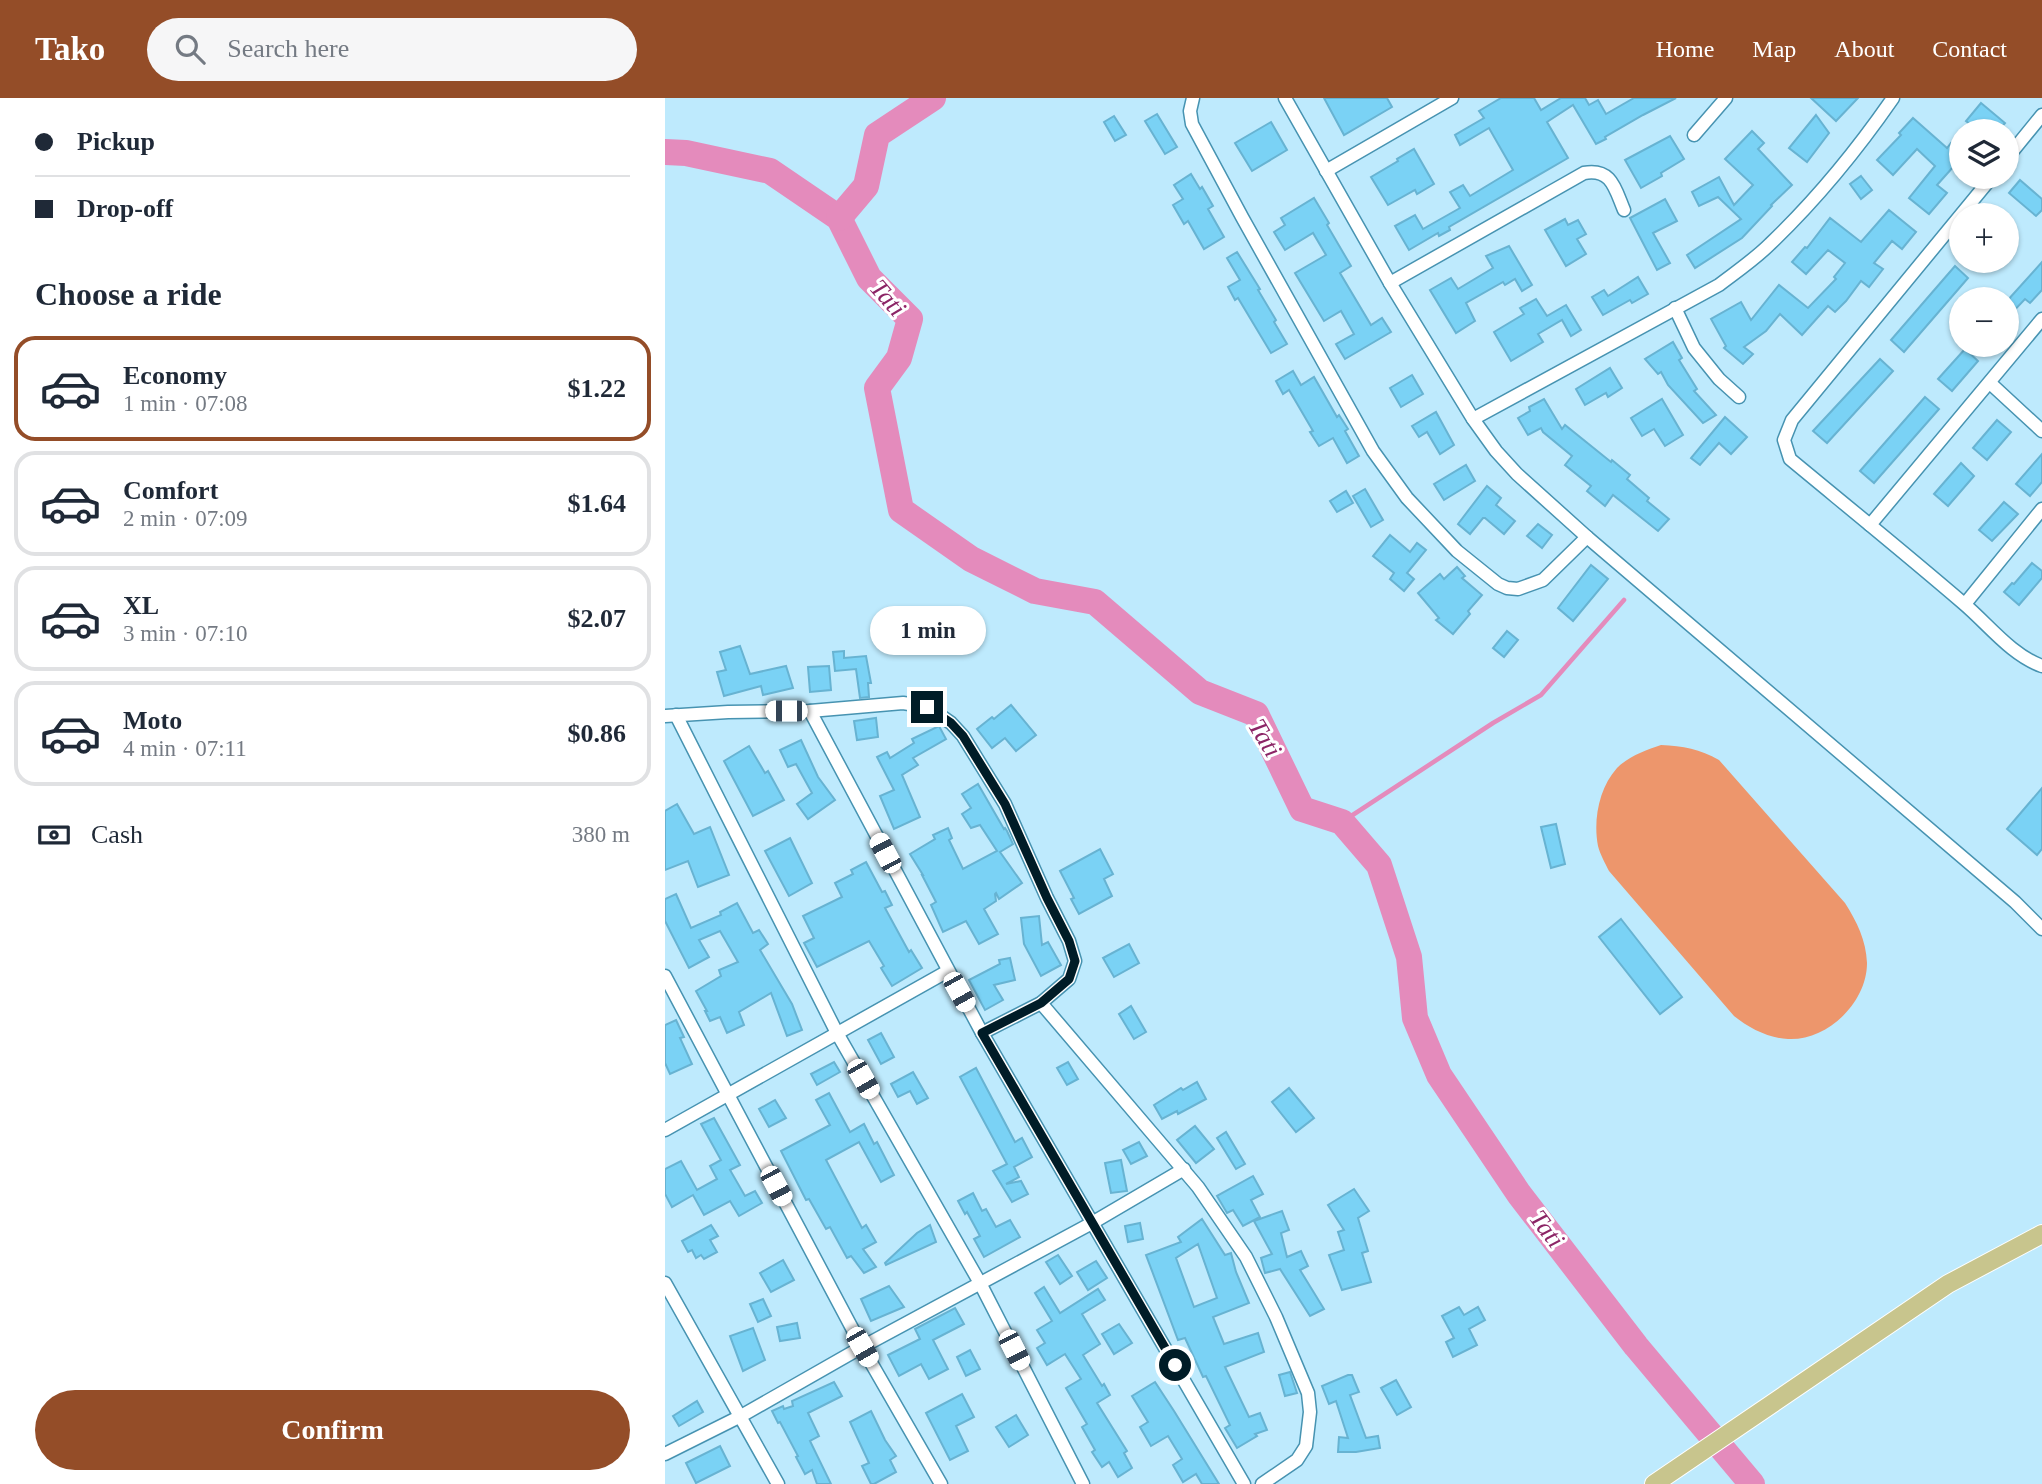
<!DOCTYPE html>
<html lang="en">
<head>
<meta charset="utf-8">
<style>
  body { margin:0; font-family:Georgia,serif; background:#f6f6f7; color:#1f2937; height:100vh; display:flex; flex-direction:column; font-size:26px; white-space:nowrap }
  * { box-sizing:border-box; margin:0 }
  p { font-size:23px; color:#747a83 }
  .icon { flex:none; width:38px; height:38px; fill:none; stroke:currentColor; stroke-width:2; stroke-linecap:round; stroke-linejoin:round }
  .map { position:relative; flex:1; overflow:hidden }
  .panel { display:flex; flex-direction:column; background:#fff; width:665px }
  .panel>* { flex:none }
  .top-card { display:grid; align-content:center; height:154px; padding:0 35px; background:#fff }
  .buttons { position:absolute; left:1284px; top:21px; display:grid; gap:14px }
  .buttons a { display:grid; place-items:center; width:70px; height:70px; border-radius:50%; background:#fff; box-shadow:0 2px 5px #0004; font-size:35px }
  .end { position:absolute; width:32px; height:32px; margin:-16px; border:9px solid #001c27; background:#fff; box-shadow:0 0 0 4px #fff }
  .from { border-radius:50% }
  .bubble { position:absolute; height:49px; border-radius:24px; background:#fff; box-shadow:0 2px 5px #0004; font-size:23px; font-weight:700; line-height:49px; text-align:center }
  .car { position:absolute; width:21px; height:42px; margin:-21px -10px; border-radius:9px; box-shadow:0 0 5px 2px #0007; background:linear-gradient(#fff 24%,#345 0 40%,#fff 0 76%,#345 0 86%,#fff 0) }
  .top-card b { display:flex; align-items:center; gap:24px; height:66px; font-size:26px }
  .top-card b+b { border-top:2px solid #e0e1e3 }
  .top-card i { width:18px; height:18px; background:#1f2937 }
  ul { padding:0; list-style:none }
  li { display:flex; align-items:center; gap:21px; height:105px; margin:0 14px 10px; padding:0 21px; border:4px solid #e0e1e3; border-radius:21px }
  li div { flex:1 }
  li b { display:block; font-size:26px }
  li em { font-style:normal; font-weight:700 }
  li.selected { border-color:#944d28 }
  li>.icon { width:63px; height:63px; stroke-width:1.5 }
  h2 { padding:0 35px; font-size:32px; line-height:84px }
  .pay { display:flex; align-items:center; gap:18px; height:77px; padding:0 35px; font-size:26px }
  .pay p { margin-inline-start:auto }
  .action { display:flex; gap:14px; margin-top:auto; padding:14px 35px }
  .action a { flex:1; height:80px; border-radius:42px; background:#944d28; color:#fff; font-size:28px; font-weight:700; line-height:80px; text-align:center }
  header { display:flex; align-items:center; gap:42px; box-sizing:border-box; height:98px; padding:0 35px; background:#944d28; color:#fff }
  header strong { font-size:33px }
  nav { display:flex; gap:38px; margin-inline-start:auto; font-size:24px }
  .search { width:490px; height:63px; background:#f6f6f7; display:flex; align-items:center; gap:18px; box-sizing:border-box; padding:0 24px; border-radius:38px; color:#747a83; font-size:26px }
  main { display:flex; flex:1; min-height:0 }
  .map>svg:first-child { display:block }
  .green { fill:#ed966c }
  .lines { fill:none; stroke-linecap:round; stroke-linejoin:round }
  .stream { stroke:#e48bbc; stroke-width:4.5 }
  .river { stroke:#e48bbc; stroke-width:26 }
  .building { fill:#7ad2f5; stroke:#67b3d2; stroke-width:2; fill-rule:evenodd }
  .street-casing { stroke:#4793b1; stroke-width:15 }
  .primary-casing { stroke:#fff; stroke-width:20 }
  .street { stroke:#fff; stroke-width:12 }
  .primary { stroke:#c8c58d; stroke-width:18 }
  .route { stroke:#001c27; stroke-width:9 }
  .labels { text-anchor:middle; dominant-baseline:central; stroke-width:6; stroke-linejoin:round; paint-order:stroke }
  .water-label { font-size:26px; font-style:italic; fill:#8c2566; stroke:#fff }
</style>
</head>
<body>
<header>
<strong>Tako</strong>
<div class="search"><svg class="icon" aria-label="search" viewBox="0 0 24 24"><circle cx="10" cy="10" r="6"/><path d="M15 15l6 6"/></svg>Search here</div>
<nav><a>Home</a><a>Map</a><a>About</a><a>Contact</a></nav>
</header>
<main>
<section class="panel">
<div class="top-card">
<b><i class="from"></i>Pickup</b>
<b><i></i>Drop-off</b>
</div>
<h2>Choose a ride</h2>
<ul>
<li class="selected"><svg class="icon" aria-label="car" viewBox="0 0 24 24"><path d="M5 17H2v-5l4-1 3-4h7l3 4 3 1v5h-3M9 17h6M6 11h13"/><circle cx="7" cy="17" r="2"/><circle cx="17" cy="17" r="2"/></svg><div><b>Economy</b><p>1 min · 07:08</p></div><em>$1.22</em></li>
<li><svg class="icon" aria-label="car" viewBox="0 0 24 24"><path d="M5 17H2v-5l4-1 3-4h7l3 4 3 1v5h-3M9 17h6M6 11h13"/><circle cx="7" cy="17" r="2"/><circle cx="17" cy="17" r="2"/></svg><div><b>Comfort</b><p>2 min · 07:09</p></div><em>$1.64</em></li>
<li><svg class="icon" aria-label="car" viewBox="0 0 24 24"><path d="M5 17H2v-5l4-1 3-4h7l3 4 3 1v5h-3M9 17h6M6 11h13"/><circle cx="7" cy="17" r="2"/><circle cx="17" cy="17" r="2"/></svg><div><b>XL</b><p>3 min · 07:10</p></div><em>$2.07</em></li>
<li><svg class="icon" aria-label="car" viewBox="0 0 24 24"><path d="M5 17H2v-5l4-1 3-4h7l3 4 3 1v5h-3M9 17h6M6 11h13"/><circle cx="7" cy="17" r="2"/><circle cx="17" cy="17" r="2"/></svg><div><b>Moto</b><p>4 min · 07:11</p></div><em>$0.86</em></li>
</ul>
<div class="pay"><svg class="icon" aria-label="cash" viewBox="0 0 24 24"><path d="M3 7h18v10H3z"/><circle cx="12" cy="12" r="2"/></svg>Cash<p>380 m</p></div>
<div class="action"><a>Confirm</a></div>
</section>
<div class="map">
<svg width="1377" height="1386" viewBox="0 0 1377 1386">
  <rect width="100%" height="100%" fill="#beeafd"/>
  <path class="green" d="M 996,647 C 1018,648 1035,651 1054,662 L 1180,805 C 1192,824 1201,842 1202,865 C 1202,905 1162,943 1123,941 C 1103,940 1084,930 1069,918 L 944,773 C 940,765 935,756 933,748 C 928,722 934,690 952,670 C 964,658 981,652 996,647 Z"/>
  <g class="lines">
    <polyline class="stream" points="677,724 828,625 876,597 959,502"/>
    <g class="river">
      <polyline points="0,54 21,55 105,73 174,120 204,180 245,221 234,260 212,290 236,412 306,461 370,493 430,504 535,594 591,616 637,711 677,724 714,767 744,859 750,920 774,977 854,1096 971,1248 1087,1386"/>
      <polyline points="174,120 201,88 212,37 268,0"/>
    </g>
  </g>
  <g class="building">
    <polygon points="659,0 722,0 727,9 679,37"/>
    <polygon points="836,0 869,0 876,12 896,0 920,0 924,7 933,2 941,16 969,0 1011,0 978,17 940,39 941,41 931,46 908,7 882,24 903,60 784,129 785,132 774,138 773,135 744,152 730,128 750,117 758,131 795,110 785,94 798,87 805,98 848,72 824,30 795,47 790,37 819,20 814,13"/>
    <polygon points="1146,0 1193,0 1171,23"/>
    <polygon points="1316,5 1340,25 1333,33 1314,33 1301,23"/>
    <polygon points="492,16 512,49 500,56 480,23"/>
    <polygon points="1151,17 1164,35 1142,64 1124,50"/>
    <polygon points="449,18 461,37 450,43 439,24"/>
    <polygon points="1248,20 1282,50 1286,45 1297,55 1297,59 1272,87 1282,95 1264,116 1244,100 1270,68 1252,51 1228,77 1212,62 1236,37 1234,35"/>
    <polygon points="606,24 622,52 587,73 570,45"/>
    <polygon points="1087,33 1099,45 1093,51 1127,87 1106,107 1107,108 1077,140 1030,170 1022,157 1076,121 1053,99 1034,108 1027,94 1054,79 1069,107 1088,87 1060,61"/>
    <polygon points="1005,38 1019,61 996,75 997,78 976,90 960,62"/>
    <polygon points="749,51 769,86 752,96 750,92 723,107 706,79 733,63 732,61"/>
    <polygon points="526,76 535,91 537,89 548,108 543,111 559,139 539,151 523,123 519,126 508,107 518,101 509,87"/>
    <polygon points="1196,78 1207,92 1196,101 1185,86"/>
    <polygon points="1355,82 1377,101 1377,112 1371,118 1344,95"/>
    <polygon points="649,100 664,125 662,127 686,168 675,175 706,227 717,220 726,234 680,261 671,246 689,236 676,213 659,223 630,175 661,157 648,135 620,152 609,134 620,127 616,120"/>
    <polygon points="1000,101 1012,123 988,135 1005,165 992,172 965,120"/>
    <polygon points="1224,112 1251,134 1237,151 1227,143 1209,165 1218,171 1204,189 1196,183 1181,203 1170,214 1163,208 1137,237 1115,216 1101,233 1079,249 1088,256 1078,266 1059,250 1061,248 1046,221 1076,204 1086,222 1114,187 1143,210 1171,181 1169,179 1180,165 1163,152 1141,176 1127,164 1140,149 1142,150 1165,120 1196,144"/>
    <polygon points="900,121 903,127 913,122 921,136 912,141 921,156 901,168 880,132"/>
    <polygon points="844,148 867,187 857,193 850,181 840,187 838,184 801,205 810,223 791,235 765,192 786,180 793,191 828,170 821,158"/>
    <polygon points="572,154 595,191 593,192 611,222 609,224 622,246 606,255 573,200 570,202 563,189 575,182 562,160"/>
    <polygon points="1377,164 1377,192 1365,205 1360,201 1342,220 1342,203"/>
    <polygon points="1290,168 1303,180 1239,254 1226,242"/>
    <polygon points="973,179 983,196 967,205 965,202 938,217 927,199 939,192 943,198"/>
    <polygon points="871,201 882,218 901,207 916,232 906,238 897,222 873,236 878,244 846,263 829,234 859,216 855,210"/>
    <polygon points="1008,244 1017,260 1014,262 1032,291 1029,293 1051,317 1038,325 1003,287 996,274 993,276 980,261"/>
    <polygon points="1300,251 1313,263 1287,293 1273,281"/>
    <polygon points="1215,261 1228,273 1162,345 1148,333"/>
    <polygon points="945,270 957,290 943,299 941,295 920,307 911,291"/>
    <polygon points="628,273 636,287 649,279 672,319 674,317 683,331 680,333 694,358 682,365 668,340 654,348 645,334 648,333 624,292 618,296 611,283"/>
    <polygon points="747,277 758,296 736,309 725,290"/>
    <polygon points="1260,299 1274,311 1209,385 1195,373"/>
    <polygon points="879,301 897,331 900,327 946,364 947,362 965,377 962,381 984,400 982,403 1004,421 993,433 948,397 940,408 922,393 926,388 900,367 907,358 878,334 876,330 863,337 853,320 865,313 864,309"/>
    <polygon points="997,301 1018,337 1000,348 989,331 977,338 966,320"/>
    <polygon points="771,314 789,347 775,356 762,334 754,339 747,328"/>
    <polygon points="1060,319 1082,339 1066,356 1054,345 1035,367 1026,360"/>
    <polygon points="1332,322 1346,334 1322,362 1308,350"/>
    <polygon points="1377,356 1377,384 1365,398 1351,386"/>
    <polygon points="1296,365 1309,378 1283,408 1269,396"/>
    <polygon points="801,367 810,383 779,402 769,386"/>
    <polygon points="822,388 836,400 831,407 850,423 839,436 820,420 818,420 805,436 793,426"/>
    <polygon points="700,391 718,422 706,429 688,398"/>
    <polygon points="681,393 688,405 672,414 665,403"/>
    <polygon points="1339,404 1353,416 1327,443 1314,432"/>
    <polygon points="873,426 887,437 877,450 862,438"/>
    <polygon points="725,437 745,454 752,445 761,452 742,475 749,481 739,493 725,481 729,475 708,458"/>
    <polygon points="1367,465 1377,473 1377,480 1354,507 1339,494 1347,485 1349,486"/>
    <polygon points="926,467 943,481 908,523 893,510"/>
    <polygon points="792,469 800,478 797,480 817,497 803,513 805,516 788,536 771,522 774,520 753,495 775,476 779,481"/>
    <polygon points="842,533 853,542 839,559 828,550"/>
    <polygon points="75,548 85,576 121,568 128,590 98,597 96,588 59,598 52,574 61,572 55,554"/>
    <polygon points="179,553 179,560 201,558 206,585 203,585 204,599 195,600 191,571 170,573 168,554"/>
    <polygon points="164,568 166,592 145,594 143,569"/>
    <polygon points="346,607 371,637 351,653 340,640 327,650 312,631 327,619 329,621"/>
    <polygon points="211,620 213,639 192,642 189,623"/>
    <polygon points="274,628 281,641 248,660 253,667 237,677 255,719 229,731 215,698 229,692 212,659 222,654 225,660 249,645 247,641"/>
    <polygon points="136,642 153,679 170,702 143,721 132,706 147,695 131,666 123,669 115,652"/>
    <polygon points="84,648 100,675 103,673 119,702 88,718 59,663"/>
    <polygon points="313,686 339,731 340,730 342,733 348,746 335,754 357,785 334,801 331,795 330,796 331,803 319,811 333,836 314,846 301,823 278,834 266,807 271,804 257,777 258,777 245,756 270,741 268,737 283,730 287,740 284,742 298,771 332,753 315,727 306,730 297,716 306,710 297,696"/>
    <polygon points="1377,690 1377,751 1372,757 1342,731"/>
    <polygon points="12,706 29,736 45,729 64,777 33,789 23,763 0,772 0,713"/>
    <polygon points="891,726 900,766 886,770 876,729"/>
    <polygon points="125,740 147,785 124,798 100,753"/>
    <polygon points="435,751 448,776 439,781 447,798 414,816 406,801 409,800 395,773"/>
    <polygon points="201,764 217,794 220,793 227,807 220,810 244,854 246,852 257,870 227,888 216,870 219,868 204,843 152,869 139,845 149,840 138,818 177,799 170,785 188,776 186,772"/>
    <polygon points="11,796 26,830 56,817 55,814 72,805 88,835 94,832 103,846 95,852 127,906 137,932 122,938 106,895 74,914 79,927 62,935 55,919 45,923 40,913 42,913 31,893 56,878 54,872 73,864 55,833 34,842 44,859 24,870 0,823 0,801"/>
    <polygon points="374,818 377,847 383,844 396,867 376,878 359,846 356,820"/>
    <polygon points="956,821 1017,899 995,916 934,839"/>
    <polygon points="464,846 474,865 449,879 438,860"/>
    <polygon points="345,860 350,882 329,887 338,902 320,912 304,882 335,866 334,862"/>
    <polygon points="466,908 481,934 469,941 454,916"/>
    <polygon points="11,922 19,939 15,940 27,966 5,976 0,965 0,927"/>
    <polygon points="216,935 229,959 216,966 203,942"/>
    <polygon points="169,964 175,974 152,987 146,976"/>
    <polygon points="403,964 413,981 402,987 392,970"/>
    <polygon points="311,970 350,1044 357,1040 367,1059 349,1069 354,1079 341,1086 356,1083 363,1096 347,1104 328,1073 342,1066 295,979"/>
    <polygon points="248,974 263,1000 252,1006 245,993 233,999 226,986"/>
    <polygon points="532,984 541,1001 513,1016 512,1013 497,1021 489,1007 516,990 518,992"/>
    <polygon points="624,990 649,1020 631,1034 607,1004"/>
    <polygon points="164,995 185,1034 199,1026 209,1046 212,1044 229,1077 216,1084 194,1044 161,1062 197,1130 201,1127 211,1144 198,1151 211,1169 199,1175 186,1158 182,1160 165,1129 161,1131 144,1101 141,1102 116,1053 165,1027 151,1002"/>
    <polygon points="110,1002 121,1020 104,1029 94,1011"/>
    <polygon points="49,1020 75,1067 65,1072 80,1098 90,1093 97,1105 74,1118 65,1103 39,1117 28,1097 7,1109 0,1096 0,1071 16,1063 32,1092 52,1081 45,1068 56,1062 36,1026"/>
    <polygon points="530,1028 549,1051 531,1065 512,1042"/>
    <polygon points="561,1034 580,1066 571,1071 552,1040"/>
    <polygon points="474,1044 482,1058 466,1066 458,1052"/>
    <polygon points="456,1062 462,1093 446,1095 440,1065"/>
    <polygon points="588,1078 598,1096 586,1102 595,1119 578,1128 568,1112 562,1115 552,1098"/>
    <polygon points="689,1091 704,1113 693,1120 703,1153 697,1155 706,1184 677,1192 664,1157 679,1152 673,1134 679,1132 663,1107"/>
    <polygon points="308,1095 317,1113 321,1111 331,1129 345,1122 355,1139 319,1159 309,1141 315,1138 302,1114 300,1116 293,1103"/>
    <polygon points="617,1113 624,1132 616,1135 622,1159 636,1153 643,1168 635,1172 659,1211 645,1218 615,1171 600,1175 596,1160 607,1156 589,1123"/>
    <path d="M 537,1121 L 560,1157 L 566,1155 L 571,1174 L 584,1205 L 548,1219 L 559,1246 L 593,1235 L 599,1254 L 560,1269 L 584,1319 L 595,1315 L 602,1332 L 590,1336 L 592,1338 L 572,1350 L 560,1330 L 565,1327 L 541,1278 L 538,1279 L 520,1240 L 513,1242 L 481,1157 L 516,1144 L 513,1139 ZM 533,1146 L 552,1200 L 529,1209 L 511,1160 Z"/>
    <polygon points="475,1125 478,1141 463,1144 460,1128"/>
    <polygon points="46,1127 53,1138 45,1142 52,1154 39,1161 36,1157 31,1160 27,1152 23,1154 17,1143"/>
    <polygon points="265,1127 271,1144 221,1167 220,1165 252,1135"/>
    <polygon points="393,1157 407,1178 395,1186 381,1164"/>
    <polygon points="118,1162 129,1182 106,1194 95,1175"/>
    <polygon points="431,1163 442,1180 423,1192 412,1174"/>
    <polygon points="224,1188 239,1209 206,1223 196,1201"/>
    <polygon points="379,1189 395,1215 433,1191 440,1202 417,1216 435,1246 418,1257 437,1288 439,1286 445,1297 432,1305 462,1353 459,1355 467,1370 453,1379 444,1364 437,1369 427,1354 430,1352 417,1329 422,1326 401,1290 416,1281 400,1256 382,1267 372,1250 380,1245 372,1232 387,1223 370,1195"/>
    <polygon points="98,1201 106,1218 93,1224 85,1206"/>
    <polygon points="794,1209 799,1217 813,1209 820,1222 804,1231 812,1247 788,1259 781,1244 789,1240 777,1218"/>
    <polygon points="290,1210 299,1226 268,1242 283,1271 264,1281 256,1266 234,1278 223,1257 255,1241 250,1231"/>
    <polygon points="132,1225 135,1240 115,1243 112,1229"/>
    <polygon points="454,1226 467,1245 449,1256 437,1236"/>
    <polygon points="88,1230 100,1262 78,1273 65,1238"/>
    <polygon points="305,1252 315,1271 301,1278 292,1259"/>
    <polygon points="625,1274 632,1295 620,1298 614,1277"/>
    <polygon points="683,1277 687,1277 694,1294 685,1297 701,1340 713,1338 715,1350 691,1354 673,1354 674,1339 683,1340 671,1303 664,1306 657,1288"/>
    <polygon points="731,1282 746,1309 732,1317 716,1290"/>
    <polygon points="169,1284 177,1298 143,1315 154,1338 145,1343 166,1386 152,1386 147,1372 140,1376 131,1359 133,1358 115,1324 113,1325 107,1313 118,1308 119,1311 128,1308 127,1303"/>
    <polygon points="490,1284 509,1313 554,1386 537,1386 531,1376 518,1384 508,1367 517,1361 503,1338 486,1348 475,1329 483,1324 467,1298"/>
    <polygon points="297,1296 309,1319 291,1328 303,1353 285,1362 261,1315"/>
    <polygon points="32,1303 38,1314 14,1328 8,1318"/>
    <polygon points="206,1313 220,1342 231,1358 225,1362 231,1374 209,1386 206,1386 197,1368 204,1365 185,1324"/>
    <polygon points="351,1317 363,1337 344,1349 331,1329"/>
    <polygon points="55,1348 65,1368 31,1385 21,1365"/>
  </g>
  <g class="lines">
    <g class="street-casing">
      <g id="street">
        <polyline points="528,0 525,13 527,26 577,119 708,353 742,400 792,453 833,486 842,490 853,491 878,482 922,439"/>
        <polyline points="620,0 725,185 808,321 831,353 852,376 922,439 1350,804 1377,831"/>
        <polyline points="1029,37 1061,0"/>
        <polyline points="1342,60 1377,17"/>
        <polyline points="661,73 787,0"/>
        <path d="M 1327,79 L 1127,322 L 1119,342 L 1125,361 C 1183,409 1241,456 1298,505 C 1323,526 1346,557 1377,568"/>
        <path d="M 725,185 L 919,75 C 947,70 950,91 959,112"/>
        <polyline points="1010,210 1029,250 1054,281 1074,299"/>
        <polyline points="1325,285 1377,333"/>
        <path d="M 808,321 L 1054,187 C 1071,174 1090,161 1105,146 C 1151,102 1192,52 1228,0"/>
        <polyline points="1205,427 1377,221"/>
        <polyline points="1300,506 1377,411"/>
        <polyline points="145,613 317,935 579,1386"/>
        <polyline points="11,617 172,935 315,1185 418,1386"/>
        <polyline points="0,618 63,614 145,613 238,605 263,609 286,625 298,638 340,706 382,800 404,843 410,863 404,881 376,905 317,935"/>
        <polyline points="0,878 197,1249 276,1386"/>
        <polyline points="376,905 533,1089 581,1159 611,1219 643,1295 645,1314 641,1348 632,1362 597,1386"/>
        <polyline points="0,1032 283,873"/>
        <polyline points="0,1185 113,1386"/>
        <polyline points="0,1356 76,1318 197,1249 427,1125 519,1071"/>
      </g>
    </g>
    <g class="primary-casing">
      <polyline id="primary" points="989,1386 1283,1186 1377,1136"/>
    </g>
    <use href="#street" class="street"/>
    <use href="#primary" class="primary"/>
  </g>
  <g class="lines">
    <polyline class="route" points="262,609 286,625 298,638 340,706 382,800 404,843 410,863 404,881 376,905 317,935 510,1267"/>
  </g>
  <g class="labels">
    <g class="water-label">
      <text transform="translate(223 200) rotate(49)">Tati</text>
      <text transform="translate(600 640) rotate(59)">Tati</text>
      <text transform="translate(882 1131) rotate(53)">Tati</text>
    </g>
  </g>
</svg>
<div class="buttons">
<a><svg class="icon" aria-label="layers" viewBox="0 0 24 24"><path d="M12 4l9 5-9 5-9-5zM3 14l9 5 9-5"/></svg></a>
<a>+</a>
<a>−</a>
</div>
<i class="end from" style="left:510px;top:1267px"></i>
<i class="end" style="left:262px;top:609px"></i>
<div class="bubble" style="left:205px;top:508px;width:116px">1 min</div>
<i class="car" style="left:121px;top:613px;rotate:270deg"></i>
<i class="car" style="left:220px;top:755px;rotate:332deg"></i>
<i class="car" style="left:294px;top:894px;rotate:151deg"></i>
<i class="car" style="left:198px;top:981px;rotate:150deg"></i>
<i class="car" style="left:111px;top:1088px;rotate:152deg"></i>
<i class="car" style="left:197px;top:1249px;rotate:150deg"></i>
<i class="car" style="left:349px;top:1252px;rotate:153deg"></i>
</div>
</main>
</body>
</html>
